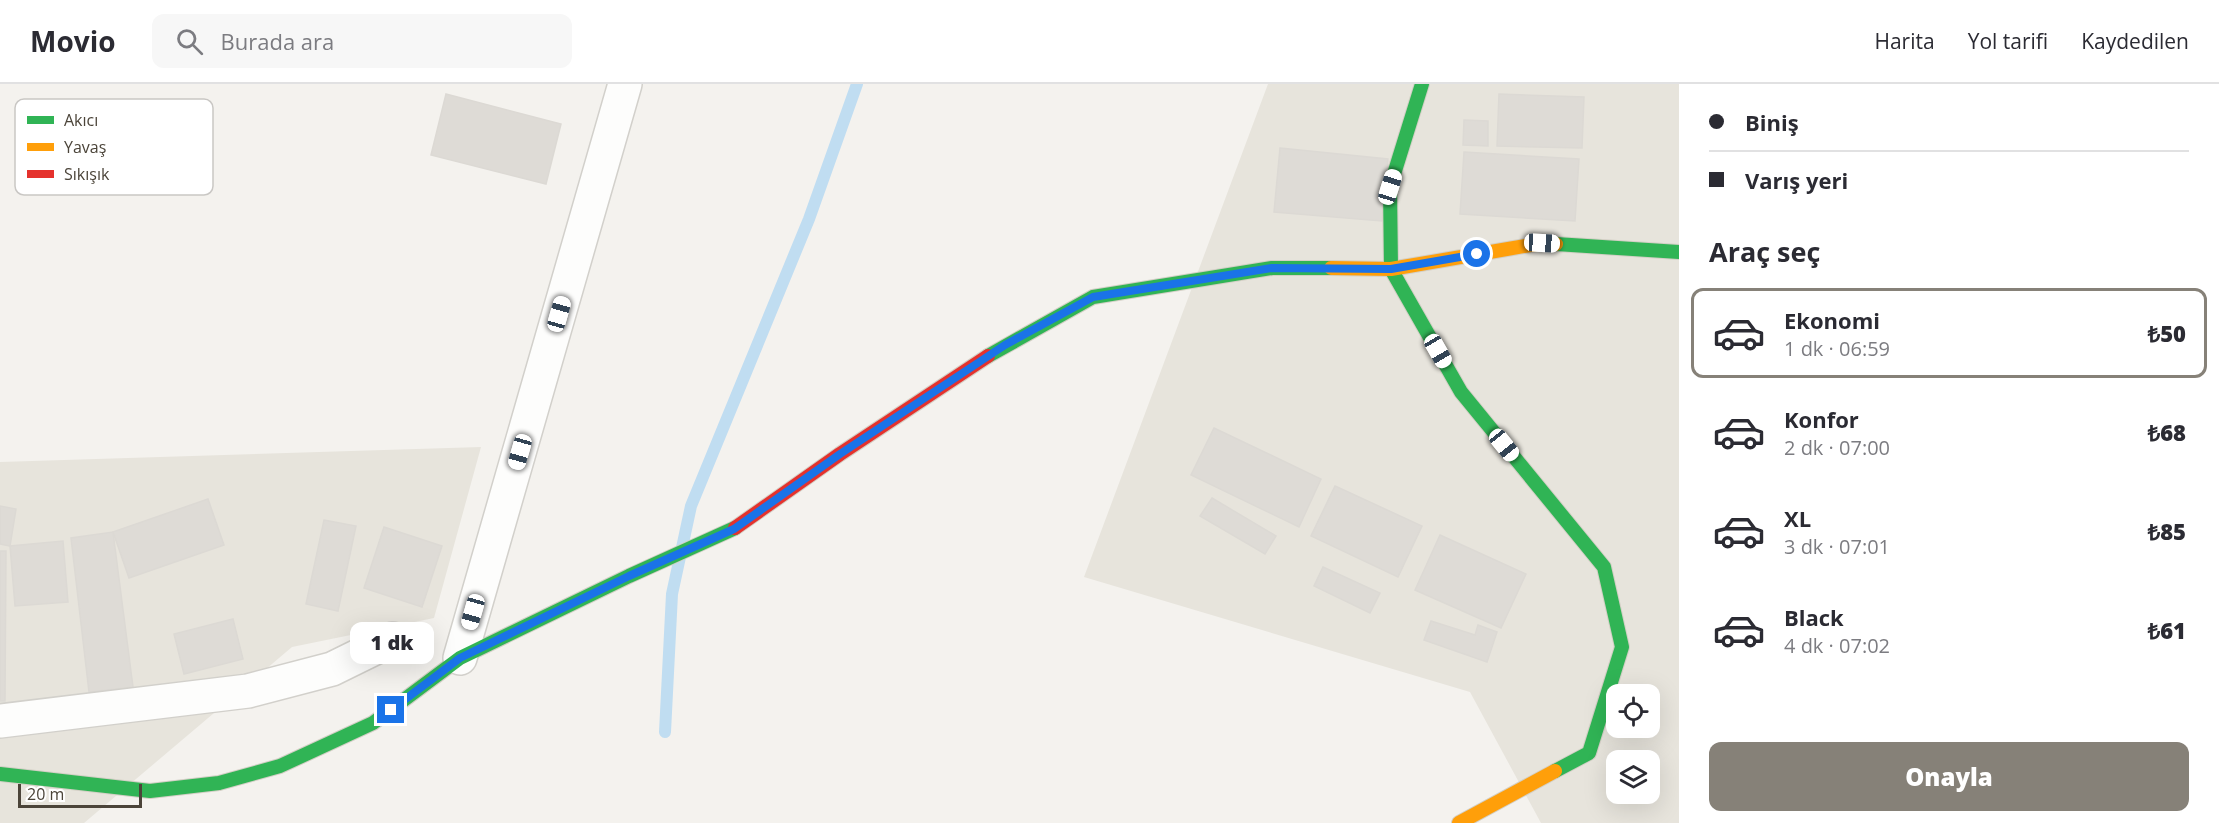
<!DOCTYPE html>
<html lang="tr">
<head>
<meta charset="utf-8">
<style>
  body { margin:0; font-family:"Open Sans",sans-serif; background:#f7f7f7; color:#2b2b33; height:100vh; display:flex; flex-direction:column; font-size:22px; white-space:nowrap }
  * { box-sizing:border-box; margin:0 }
  p { font-size:20px; color:#7c7c81 }
  .icon { flex:none; width:33px; height:33px; fill:none; stroke:currentColor; stroke-width:2; stroke-linecap:round; stroke-linejoin:round }
  .map { position:relative; flex:1; overflow:hidden }
  .drawer { display:flex; flex-direction:column; background:#fff; width:540px }
  .drawer>* { flex:none }
  .guide { display:grid; align-content:center; height:132px; padding:0 30px; background:#fff }
  .fabs { position:absolute; left:1606px; top:600px; display:grid; gap:12px }
  .fabs a { display:grid; place-items:center; width:54px; height:54px; border-radius:12px; background:#fff; box-shadow:0 6px 24px #0002; font-size:30px }
  .scale { position:absolute; left:18px; bottom:15px; width:124px; box-sizing:border-box; padding-left:6px; border:3px solid #4b4439; border-top:0; font-size:16px; line-height:21px; white-space:nowrap; color:#4b4439; -webkit-text-stroke:4px #fff; paint-order:stroke }
  .end { position:absolute; width:27px; height:27px; margin:-14px; border:8px solid #1a73e8; background:#fff; box-shadow:0 0 0 3px #fff }
  .from { border-radius:50% }
  .bubble { position:absolute; height:42px; border-radius:12px; background:#fff; box-shadow:0 6px 24px #0002; font-size:20px; font-weight:800; line-height:42px; text-align:center }
  .car { position:absolute; width:18px; height:36px; margin:-18px -9px; border-radius:8px; box-shadow:0 0 4px 2px #0007; background:linear-gradient(#fff 24%,#345 0 40%,#fff 0 76%,#345 0 86%,#fff 0) }
  .guide b { display:flex; align-items:center; gap:21px; height:57px; font-size:22px }
  .guide b+b { border-top:2px solid #e1e1e2 }
  .guide i { width:15px; height:15px; background:#2b2b33 }
  ul { padding:0; list-style:none }
  li { display:flex; align-items:center; gap:18px; height:90px; margin:0 12px 9px; padding:0 18px; border:3px solid transparent; border-radius:12px }
  li div { flex:1 }
  li b { display:block; font-size:22px }
  li em { font-style:normal; font-weight:800 }
  li.active { border-color:#868178 }
  li>.icon { width:54px; height:54px; stroke-width:1.5 }
  h2 { padding:0 30px; font-size:27px; line-height:72px }
  .cta { display:flex; gap:12px; margin-top:auto; padding:12px 30px }
  .cta a { flex:1; height:69px; border-radius:12px; background:#868178; color:#fff; font-size:24px; font-weight:800; line-height:69px; text-align:center }
  header { display:flex; align-items:center; gap:36px; box-sizing:border-box; height:84px; padding:0 30px; background:#fff; border-bottom:2px solid #e1e1e2 }
  header strong { font-size:28px }
  nav { display:flex; gap:33px; margin-inline-start:auto; font-size:21px }
  .search { width:420px; height:54px; background:#f7f7f7; display:flex; align-items:center; gap:15px; box-sizing:border-box; padding:0 21px; border-radius:12px; color:#7c7c81; font-size:22px }
  main { display:flex; flex:1; min-height:0 }
  .map>svg:first-child { display:block }
  .residential { fill:#e7e4dc; fill-rule:evenodd }
  .lines { fill:none; stroke-linecap:round; stroke-linejoin:round }
  .stream { stroke:#c0ddf1; stroke-width:12 }
  .building { fill:#dedbd6; stroke:#dcd9d4; stroke-width:1.5 }
  .street-casing { stroke:#d2d0cb; stroke-width:36 }
  .fast-casing { stroke:#d3cfc5; stroke-width:16 }
  .slow-casing { stroke:#d3cfc5; stroke-width:16 }
  .jam-casing { stroke:#d3cfc5; stroke-width:16 }
  .street { stroke:#fdfdfc; stroke-width:33 }
  .fast { stroke:#30b455; stroke-width:14 }
  .slow { stroke:#ff9f0a; stroke-width:14 }
  .jam { stroke:#e5322d; stroke-width:14 }
  .route { stroke:#1a73e8; stroke-width:8 }
  .key { fill:#fff; stroke:#c9c7c4; stroke-width:1.5 }
  .key-label { font-size:16px; fill:#4b4439 }
</style>
</head>
<body>
<header>
<strong>Movio</strong>
<div class="search"><svg class="icon" aria-label="search" viewBox="0 0 24 24"><circle cx="10" cy="10" r="6"/><path d="M15 15l6 6"/></svg>Burada ara</div>
<nav><a>Harita</a><a>Yol tarifi</a><a>Kaydedilen</a></nav>
</header>
<main>
<div class="map">
<svg width="1679" height="739" viewBox="0 0 1679 739">
  <rect width="100%" height="100%" fill="#f4f2ee"/>
  <g class="residential">
    <path d="M 1268,0 L 1679,0 L 1679,739 L 1541,739 L 1470,608 L 1084,493 ZM 1617,610 L 1650,610 L 1650,644 L 1617,644 ZM 1617,676 L 1650,676 L 1650,710 L 1617,710 Z"/>
    <polygon points="481,363 434,534 292,563 84,739 0,739 0,378"/>
  </g>
  <g class="lines">
    <polyline class="stream" points="665,648 672,510 691,422 809,135 857,0"/>
  </g>
  <g class="building">
    <polygon points="446,10 561,40 546,100 431,71"/>
    <polygon points="1499,10 1584,13 1582,64 1497,62"/>
    <polygon points="1464,36 1488,37 1488,62 1463,61"/>
    <polygon points="1280,64 1388,75 1382,137 1274,128"/>
    <polygon points="1464,68 1579,75 1575,137 1460,130"/>
    <polygon points="1214,344 1321,395 1299,443 1191,391"/>
    <polygon points="1335,402 1422,442 1398,493 1311,452"/>
    <polygon points="1212,414 1276,452 1265,470 1200,432"/>
    <polygon points="208,415 224,461 129,494 113,448"/>
    <polygon points="0,422 16,425 10,462 0,460"/>
    <polygon points="324,436 356,442 338,527 306,520"/>
    <polygon points="384,443 442,462 422,523 364,504"/>
    <polygon points="113,448 133,603 89,608 71,454"/>
    <polygon points="1440,451 1526,490 1501,544 1415,506"/>
    <polygon points="63,457 68,518 15,522 10,462"/>
    <polygon points="0,467 6,467 5,617 0,617"/>
    <polygon points="1323,483 1380,509 1370,529 1314,502"/>
    <polygon points="233,535 243,575 184,590 174,550"/>
    <polygon points="1431,537 1475,551 1478,541 1497,548 1487,578 1424,556"/>
  </g>
  <g class="lines">
    <g class="street-casing">
      <g id="street">
        <polyline points="460,574 625,0"/>
        <polyline points="0,637 248,607 332,585 393,555"/>
      </g>
    </g>
    <g class="fast-casing">
      <g id="fast">
        <polyline points="1422,0 1390,103 1391,185 1461,308 1604,483 1622,563 1589,669 1555,687"/>
        <polyline points="1556,160 1679,168"/>
        <polyline points="988,272 1093,213 1272,184 1331,184"/>
        <polyline points="0,690 150,707 219,699 280,682 373,639 460,574 629,492 735,444"/>
      </g>
    </g>
    <g class="slow-casing">
      <g id="slow">
        <polyline points="1331,184 1391,185 1542,159 1556,160"/>
        <polyline points="1459,739 1555,687"/>
      </g>
    </g>
    <g class="jam-casing">
      <polyline id="jam" points="735,444 840,370 988,272"/>
    </g>
    <use href="#street" class="street"/>
    <use href="#fast" class="fast"/>
    <use href="#slow" class="slow"/>
    <use href="#jam" class="jam"/>
  </g>
  <g class="lines">
    <polyline class="route" points="391,626 460,574 629,492 734,445 840,370 1005,261 1093,213 1272,184 1391,185 1477,170"/>
  </g>
  <rect x="15" y="15" width="198" height="96" rx="9" class="key"/>
  <rect x="27" y="32" width="27" height="8" fill="#30b455"/>
  <rect x="27" y="59" width="27" height="8" fill="#ff9f0a"/>
  <rect x="27" y="86" width="27" height="8" fill="#e5322d"/>
  <g class="key-label">
    <text x="64" y="42">Akıcı</text>
    <text x="64" y="69">Yavaş</text>
    <text x="64" y="96">Sıkışık</text>
  </g>
</svg>
<div class="fabs">
<a><svg class="icon" aria-label="locate" viewBox="0 0 24 24"><circle cx="12" cy="12" r="6"/><path d="M12 2v4M12 18v4M2 12h4M18 12h4"/></svg></a>
<a><svg class="icon" aria-label="layers" viewBox="0 0 24 24"><path d="M12 4l9 5-9 5-9-5zM3 14l9 5 9-5"/></svg></a>
</div>
<div class="scale">20 m</div>
<i class="end from" style="left:1477px;top:170px"></i>
<i class="end" style="left:391px;top:626px"></i>
<div class="bubble" style="left:350px;top:538px;width:84px">1 dk</div>
<i class="car" style="left:1390px;top:103px;rotate:17deg"></i>
<i class="car" style="left:1542px;top:159px;rotate:93deg"></i>
<i class="car" style="left:559px;top:230px;rotate:16deg"></i>
<i class="car" style="left:1438px;top:267px;rotate:150deg"></i>
<i class="car" style="left:1504px;top:361px;rotate:141deg"></i>
<i class="car" style="left:520px;top:368px;rotate:196deg"></i>
<i class="car" style="left:473px;top:528px;rotate:196deg"></i>
</div>
<section class="drawer">
<div class="guide">
<b><i class="from"></i>Biniş</b>
<b><i></i>Varış yeri</b>
</div>
<h2>Araç seç</h2>
<ul>
<li class="active"><svg class="icon" aria-label="car" viewBox="0 0 24 24"><path d="M5 17H2v-5l4-1 3-4h7l3 4 3 1v5h-3M9 17h6M6 11h13"/><circle cx="7" cy="17" r="2"/><circle cx="17" cy="17" r="2"/></svg><div><b>Ekonomi</b><p>1 dk · 06:59</p></div><em>₺50</em></li>
<li><svg class="icon" aria-label="car" viewBox="0 0 24 24"><path d="M5 17H2v-5l4-1 3-4h7l3 4 3 1v5h-3M9 17h6M6 11h13"/><circle cx="7" cy="17" r="2"/><circle cx="17" cy="17" r="2"/></svg><div><b>Konfor</b><p>2 dk · 07:00</p></div><em>₺68</em></li>
<li><svg class="icon" aria-label="car" viewBox="0 0 24 24"><path d="M5 17H2v-5l4-1 3-4h7l3 4 3 1v5h-3M9 17h6M6 11h13"/><circle cx="7" cy="17" r="2"/><circle cx="17" cy="17" r="2"/></svg><div><b>XL</b><p>3 dk · 07:01</p></div><em>₺85</em></li>
<li><svg class="icon" aria-label="car" viewBox="0 0 24 24"><path d="M5 17H2v-5l4-1 3-4h7l3 4 3 1v5h-3M9 17h6M6 11h13"/><circle cx="7" cy="17" r="2"/><circle cx="17" cy="17" r="2"/></svg><div><b>Black</b><p>4 dk · 07:02</p></div><em>₺61</em></li>
</ul>
<div class="cta"><a>Onayla</a></div>
</section>
</main>
</body>
</html>
